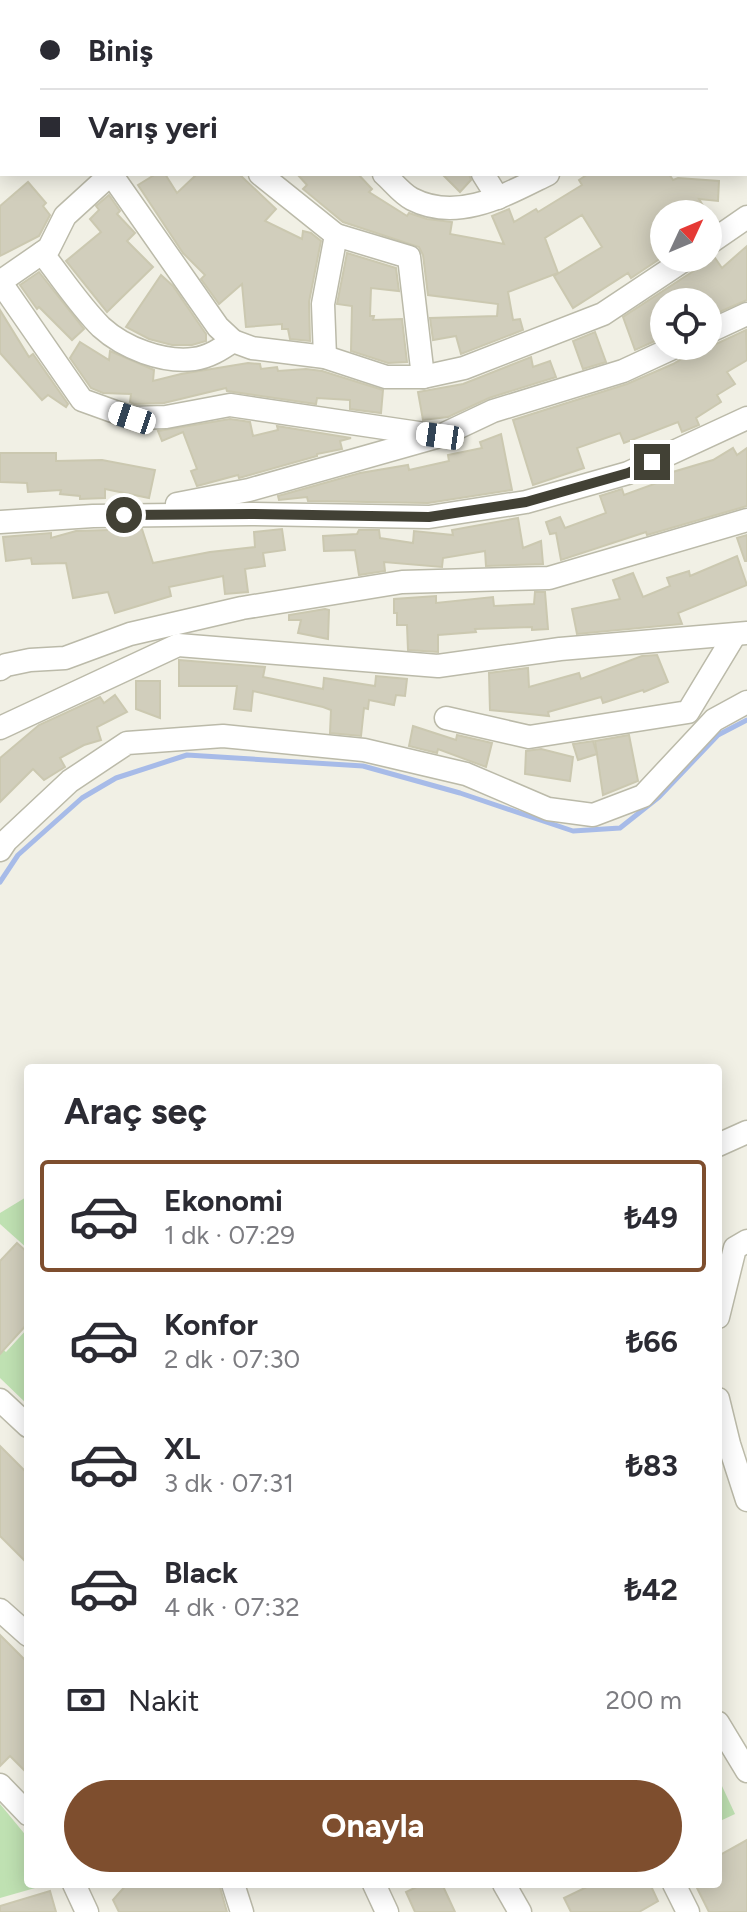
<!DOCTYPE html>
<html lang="tr">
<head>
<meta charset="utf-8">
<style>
  body { margin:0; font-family:Figtree,sans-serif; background:#f2f2f3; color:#2b2b33; height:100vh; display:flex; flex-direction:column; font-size:30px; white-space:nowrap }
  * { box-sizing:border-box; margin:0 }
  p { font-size:26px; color:#7c7c81 }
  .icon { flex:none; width:44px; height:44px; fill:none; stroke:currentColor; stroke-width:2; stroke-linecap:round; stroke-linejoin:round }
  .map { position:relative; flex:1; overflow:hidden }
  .details { position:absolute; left:24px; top:1064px; width:698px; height:824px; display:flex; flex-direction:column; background:#fff; border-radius:8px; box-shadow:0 4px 20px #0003 }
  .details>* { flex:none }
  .hud { position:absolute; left:0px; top:0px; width:748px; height:176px; box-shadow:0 4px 20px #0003; display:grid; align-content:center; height:176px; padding:0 40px; background:#fff }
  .needle { width:52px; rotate:46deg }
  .buttons { position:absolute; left:650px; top:200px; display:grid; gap:16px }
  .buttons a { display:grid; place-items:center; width:72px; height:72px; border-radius:50%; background:#fff; box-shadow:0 4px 20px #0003; font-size:40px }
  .end { position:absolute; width:36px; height:36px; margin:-18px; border:10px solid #424135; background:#fff; box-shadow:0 0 0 4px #fff }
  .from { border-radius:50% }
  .car { position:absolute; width:24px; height:48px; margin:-24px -12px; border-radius:10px; box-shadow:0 0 6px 2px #0007; background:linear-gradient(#fff 24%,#345 0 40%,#fff 0 76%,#345 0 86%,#fff 0) }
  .hud b { display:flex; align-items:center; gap:28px; height:76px; font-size:30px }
  .hud b+b { border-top:2px solid #e1e1e2 }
  .hud i { width:20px; height:20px; background:#2b2b33 }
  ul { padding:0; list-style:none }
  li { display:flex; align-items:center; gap:24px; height:112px; margin:0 16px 12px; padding:0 24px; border:4px solid transparent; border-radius:8px }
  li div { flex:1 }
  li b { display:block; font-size:30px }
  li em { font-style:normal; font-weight:700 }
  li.on { border-color:#7e4e2e }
  li>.icon { width:72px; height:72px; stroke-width:1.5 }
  h2 { padding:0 40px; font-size:36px; line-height:96px }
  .pay { display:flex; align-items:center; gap:20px; height:88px; padding:0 40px; font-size:30px }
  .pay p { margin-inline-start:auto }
  .cta { display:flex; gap:16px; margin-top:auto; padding:16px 40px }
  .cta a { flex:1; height:92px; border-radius:48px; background:#7e4e2e; color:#fff; font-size:32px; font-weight:700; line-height:92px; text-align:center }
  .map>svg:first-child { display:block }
  .green { fill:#bfe1b2 }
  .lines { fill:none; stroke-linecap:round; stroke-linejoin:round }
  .stream { stroke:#a7bbe8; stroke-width:5 }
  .building { fill:#d1cebc; stroke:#cbc8b0; stroke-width:2 }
  .minor-casing { stroke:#bbbaa9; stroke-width:25 }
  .minor { stroke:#fff; stroke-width:22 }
  .route { stroke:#424135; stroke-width:10 }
</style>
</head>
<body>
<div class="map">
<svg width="747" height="1912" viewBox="0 0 747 1912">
  <rect width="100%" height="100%" fill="#f1f0e5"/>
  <g class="green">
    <polygon points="28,1196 28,1249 0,1224 0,1213"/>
    <polygon points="28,1328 28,1405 0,1378 0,1347 6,1352"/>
    <polygon points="722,1786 735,1814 718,1822 718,1788"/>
    <polygon points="0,1804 28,1838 28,1884 49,1884 0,1898"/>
  </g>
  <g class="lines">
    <polyline class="stream" points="0,882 18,855 82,798 116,778 187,755 363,766 460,793 573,831 620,828 659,797 718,735 747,720"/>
  </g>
  <g class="building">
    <polygon points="156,174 165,174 177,193 197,174 239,174 276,209 265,221 302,239 303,231 311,233 321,241 309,302 310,341 290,339 288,329 282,329 282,324 246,327 242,284 219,304 201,279 205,275 183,253 138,185"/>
    <polygon points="297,174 358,174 372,189 369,192 407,216 409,213 427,219 452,222 450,234 504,244 492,216 509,209 514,222 536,209 538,212 582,185 579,180 588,174 669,174 673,180 678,178 719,181 718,201 699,199 708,214 664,214 664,256 631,278 628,273 573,308 554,276 602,247 582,215 545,238 558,273 508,292 513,320 520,319 523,330 461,354 456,336 433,340 430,318 497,316 498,304 428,295 423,255 419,247 343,222 303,189 307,185"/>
    <polygon points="442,174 469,174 471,180 460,192"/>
    <polygon points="28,182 46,203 43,206 50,215 39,236 0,256 0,206"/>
    <polygon points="109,195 120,211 117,214 135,233 127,241 153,267 107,312 66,261 101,232 90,219 99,210 96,206"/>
    <polygon points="747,246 747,300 708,317 708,302 664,302 664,337 635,350 623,317 695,270 701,258 715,258 722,268"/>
    <polygon points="347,253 396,268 399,291 371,288 370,316 374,316 373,320 402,319 407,362 388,363 351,351 352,306 337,304"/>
    <polygon points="39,272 84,329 72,340 39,307 37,309 20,285"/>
    <polygon points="161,275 173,286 206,334 206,341 192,345 172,345 149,339 126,327"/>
    <polygon points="0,310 29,357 33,354 68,404 66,407 48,395 42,400 0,353"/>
    <polygon points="746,330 747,360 727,372 735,384 717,395 721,402 696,418 699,425 682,432 678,422 624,443 620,433 577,448 584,468 533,485 513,420 627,384 673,364 703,346 714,345"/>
    <polygon points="595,332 606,362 583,369 573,341"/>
    <polygon points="80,342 109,360 110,351 154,370 153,381 181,374 248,363 260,364 261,369 277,367 278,371 306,369 322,371 383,390 381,413 350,409 350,400 317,398 316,404 227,391 226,388 164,403 134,404 130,402 131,394 103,393 91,388 70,358"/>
    <polygon points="531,357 533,367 550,361 556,377 489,398 448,417 423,420 418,392 463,384"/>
    <polygon points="230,419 250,422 253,436 278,430 277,426 351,438 340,441 342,449 317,454 317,456 246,476 239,478 238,475 197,486 191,471 197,469 183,432 162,441 158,431"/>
    <polygon points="501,434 512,490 428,503 308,501 307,497 279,500 278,496 360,473 408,465 409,470 449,461 448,455 482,448 480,442"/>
    <polygon points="733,448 737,455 747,448 747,506 647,535 646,532 561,560 556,533 550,534 546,522 560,517 565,528 606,513 600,496 622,489 624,495 668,479 666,474 713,460"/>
    <polygon points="0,453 56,453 56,461 102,460 155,470 149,498 105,489 105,498 80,499 80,496 60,494 61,490 28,492 27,483 0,482"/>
    <polygon points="518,518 523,548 541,541 543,564 486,566 485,551 443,558 442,567 384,562 385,571 359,575 355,550 324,551 323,536 357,534 359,530 379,530 380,538 413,543 414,531 453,535 452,530"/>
    <polygon points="142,529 153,563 210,552 255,547 254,532 282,529 285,550 263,553 265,566 245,569 248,592 225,594 223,576 169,587 171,596 115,613 108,592 73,598 66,563 32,564 31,558 6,561 3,537 51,533 51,538 76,531"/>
    <polygon points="747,535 747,561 745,561 737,538"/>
    <polygon points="737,556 747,585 678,613 682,624 577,634 572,609 620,599 613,580 633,573 643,597 670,586 667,578 689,571 690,576"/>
    <polygon points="535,592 545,592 548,629 532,630 532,627 475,629 476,632 438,635 438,652 408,650 407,625 397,625 397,613 394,613 394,599 436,596 436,603 493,597 494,606 534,604"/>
    <polygon points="325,609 329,610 328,639 298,633 301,620 289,620 289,615"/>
    <polygon points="657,655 668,682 644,692 643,690 603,703 601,697 548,712 549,716 490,710 489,673 528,668 529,687 579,673 581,679 642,656"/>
    <polygon points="179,660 265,667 263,677 323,689 324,678 375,686 376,676 407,679 405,696 396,695 394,705 369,700 368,709 364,708 361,736 330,733 331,710 323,707 253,691 251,711 234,709 237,686 179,686"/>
    <polygon points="136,681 160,681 160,718 136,709"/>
    <polygon points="115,695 127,712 97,727 101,740 84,745 60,758 65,767 44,780 33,769 0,802 0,758 39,725 100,697 104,703"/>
    <polygon points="413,726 456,740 457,735 492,743 486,767 438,749 437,753 409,746"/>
    <polygon points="629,735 638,781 603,795 595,741"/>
    <polygon points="593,741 597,754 578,760 573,744"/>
    <polygon points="541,749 573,757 570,781 525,774 526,751"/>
    <polygon points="17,1243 28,1253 28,1323 0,1354 0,1261"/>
    <polygon points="0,1446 28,1474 28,1564 0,1536"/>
    <polygon points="0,1635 28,1663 28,1774 10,1756 0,1766"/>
    <polygon points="747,1840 747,1912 709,1912 695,1884 718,1884 718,1856"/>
    <polygon points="127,1884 219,1884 227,1912 119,1912 113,1900"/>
    <polygon points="423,1884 442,1884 455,1912 415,1912 406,1892"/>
    <polygon points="593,1884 650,1884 658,1901 639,1912 571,1912 564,1898"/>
    <polygon points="50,1891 56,1912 0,1912 0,1906"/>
  </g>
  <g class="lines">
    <g class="minor-casing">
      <g id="minor">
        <polyline points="169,0 170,2"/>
        <polyline points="243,0 247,2"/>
        <polyline points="491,0 493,2"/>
        <polyline points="650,0 653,2"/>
        <polyline points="280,2 281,0"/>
        <polyline points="746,23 747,21"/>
        <polyline points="0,30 2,32"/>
        <polyline points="746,93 747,93"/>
        <polyline points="111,174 218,327 233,341 252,348 325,357 386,377 423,377 464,368 603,314 687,258"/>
        <polyline points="260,174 336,235 409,257 423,377"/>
        <path d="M 384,174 C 393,182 402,194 412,199 C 458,223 507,194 548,174"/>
        <polyline points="483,174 498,198"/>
        <polyline points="708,244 747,217"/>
        <path d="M 42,253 C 61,277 79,305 101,327 C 124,348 163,363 194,359 C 209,357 221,349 233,341"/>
        <polyline points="0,282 49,248 65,216 111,174"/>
        <polyline points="1,283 82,400 132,418 166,417 230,405 432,435"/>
        <polyline points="708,332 747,314"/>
        <polyline points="325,357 323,304 336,235"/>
        <polyline points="177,504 249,490 440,436 493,411 623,371 677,346"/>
        <polyline points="0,522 93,516 251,514 429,517 526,502 628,473 747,418"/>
        <polyline points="0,669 6,665 30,660 65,658 130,634 242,608 402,582 549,578 747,520"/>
        <polyline points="446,718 529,737 688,712 734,636"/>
        <polyline points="0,728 178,645 438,666 560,649 747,633"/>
        <polyline points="0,850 6,841 70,781 127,743 223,736 364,750 466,774 548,809 593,815 643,796 714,720 747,702"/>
        <polyline points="718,1145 747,1132"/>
        <polyline points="718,1317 735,1248 747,1241"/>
        <polyline points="718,1399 729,1444 747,1500"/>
        <polyline points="0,1400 28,1426"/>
        <polyline points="0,1610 28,1635"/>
        <polyline points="718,1723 747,1771"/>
        <polyline points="0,1785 28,1814"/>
        <polyline points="74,1884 87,1912"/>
        <polyline points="233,1884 242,1912"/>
        <polyline points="374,1884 387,1912"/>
        <polyline points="504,1884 520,1912"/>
        <polyline points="674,1884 688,1912"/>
      </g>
    </g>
    <use href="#minor" class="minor"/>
  </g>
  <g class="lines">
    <polyline class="route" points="124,515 251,514 429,517 526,502 628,473 652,462"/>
  </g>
</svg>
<div class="buttons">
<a><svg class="needle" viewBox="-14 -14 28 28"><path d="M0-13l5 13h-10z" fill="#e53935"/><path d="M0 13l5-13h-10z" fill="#7c7c81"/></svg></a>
<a><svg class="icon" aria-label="locate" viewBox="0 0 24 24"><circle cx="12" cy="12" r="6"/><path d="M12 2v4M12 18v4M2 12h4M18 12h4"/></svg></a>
</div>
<i class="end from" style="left:124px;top:515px"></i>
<i class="end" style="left:652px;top:462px"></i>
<i class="car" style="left:132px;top:418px;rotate:288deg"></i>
<i class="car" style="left:440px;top:436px;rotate:278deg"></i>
<div class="hud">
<b><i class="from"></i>Biniş</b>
<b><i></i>Varış yeri</b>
</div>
<section class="details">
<h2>Araç seç</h2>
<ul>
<li class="on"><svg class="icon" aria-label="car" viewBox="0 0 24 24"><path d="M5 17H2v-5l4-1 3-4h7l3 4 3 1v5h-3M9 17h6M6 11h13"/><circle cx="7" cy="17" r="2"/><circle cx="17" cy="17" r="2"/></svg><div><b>Ekonomi</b><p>1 dk · 07:29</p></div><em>₺49</em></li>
<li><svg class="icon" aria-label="car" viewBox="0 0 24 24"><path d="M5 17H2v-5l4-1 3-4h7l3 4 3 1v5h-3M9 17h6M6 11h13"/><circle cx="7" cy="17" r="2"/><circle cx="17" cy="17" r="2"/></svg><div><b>Konfor</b><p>2 dk · 07:30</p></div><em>₺66</em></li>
<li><svg class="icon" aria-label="car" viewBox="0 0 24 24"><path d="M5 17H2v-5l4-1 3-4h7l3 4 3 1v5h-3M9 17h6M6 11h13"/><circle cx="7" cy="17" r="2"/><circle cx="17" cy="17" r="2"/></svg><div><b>XL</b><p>3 dk · 07:31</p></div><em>₺83</em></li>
<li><svg class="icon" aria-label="car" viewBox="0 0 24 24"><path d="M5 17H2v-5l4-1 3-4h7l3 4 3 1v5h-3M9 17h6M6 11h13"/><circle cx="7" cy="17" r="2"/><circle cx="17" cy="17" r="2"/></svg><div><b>Black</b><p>4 dk · 07:32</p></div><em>₺42</em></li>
</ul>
<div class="pay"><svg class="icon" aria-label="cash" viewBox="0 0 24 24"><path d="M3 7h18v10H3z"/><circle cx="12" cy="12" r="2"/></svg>Nakit<p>200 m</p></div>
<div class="cta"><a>Onayla</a></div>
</section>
</div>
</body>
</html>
